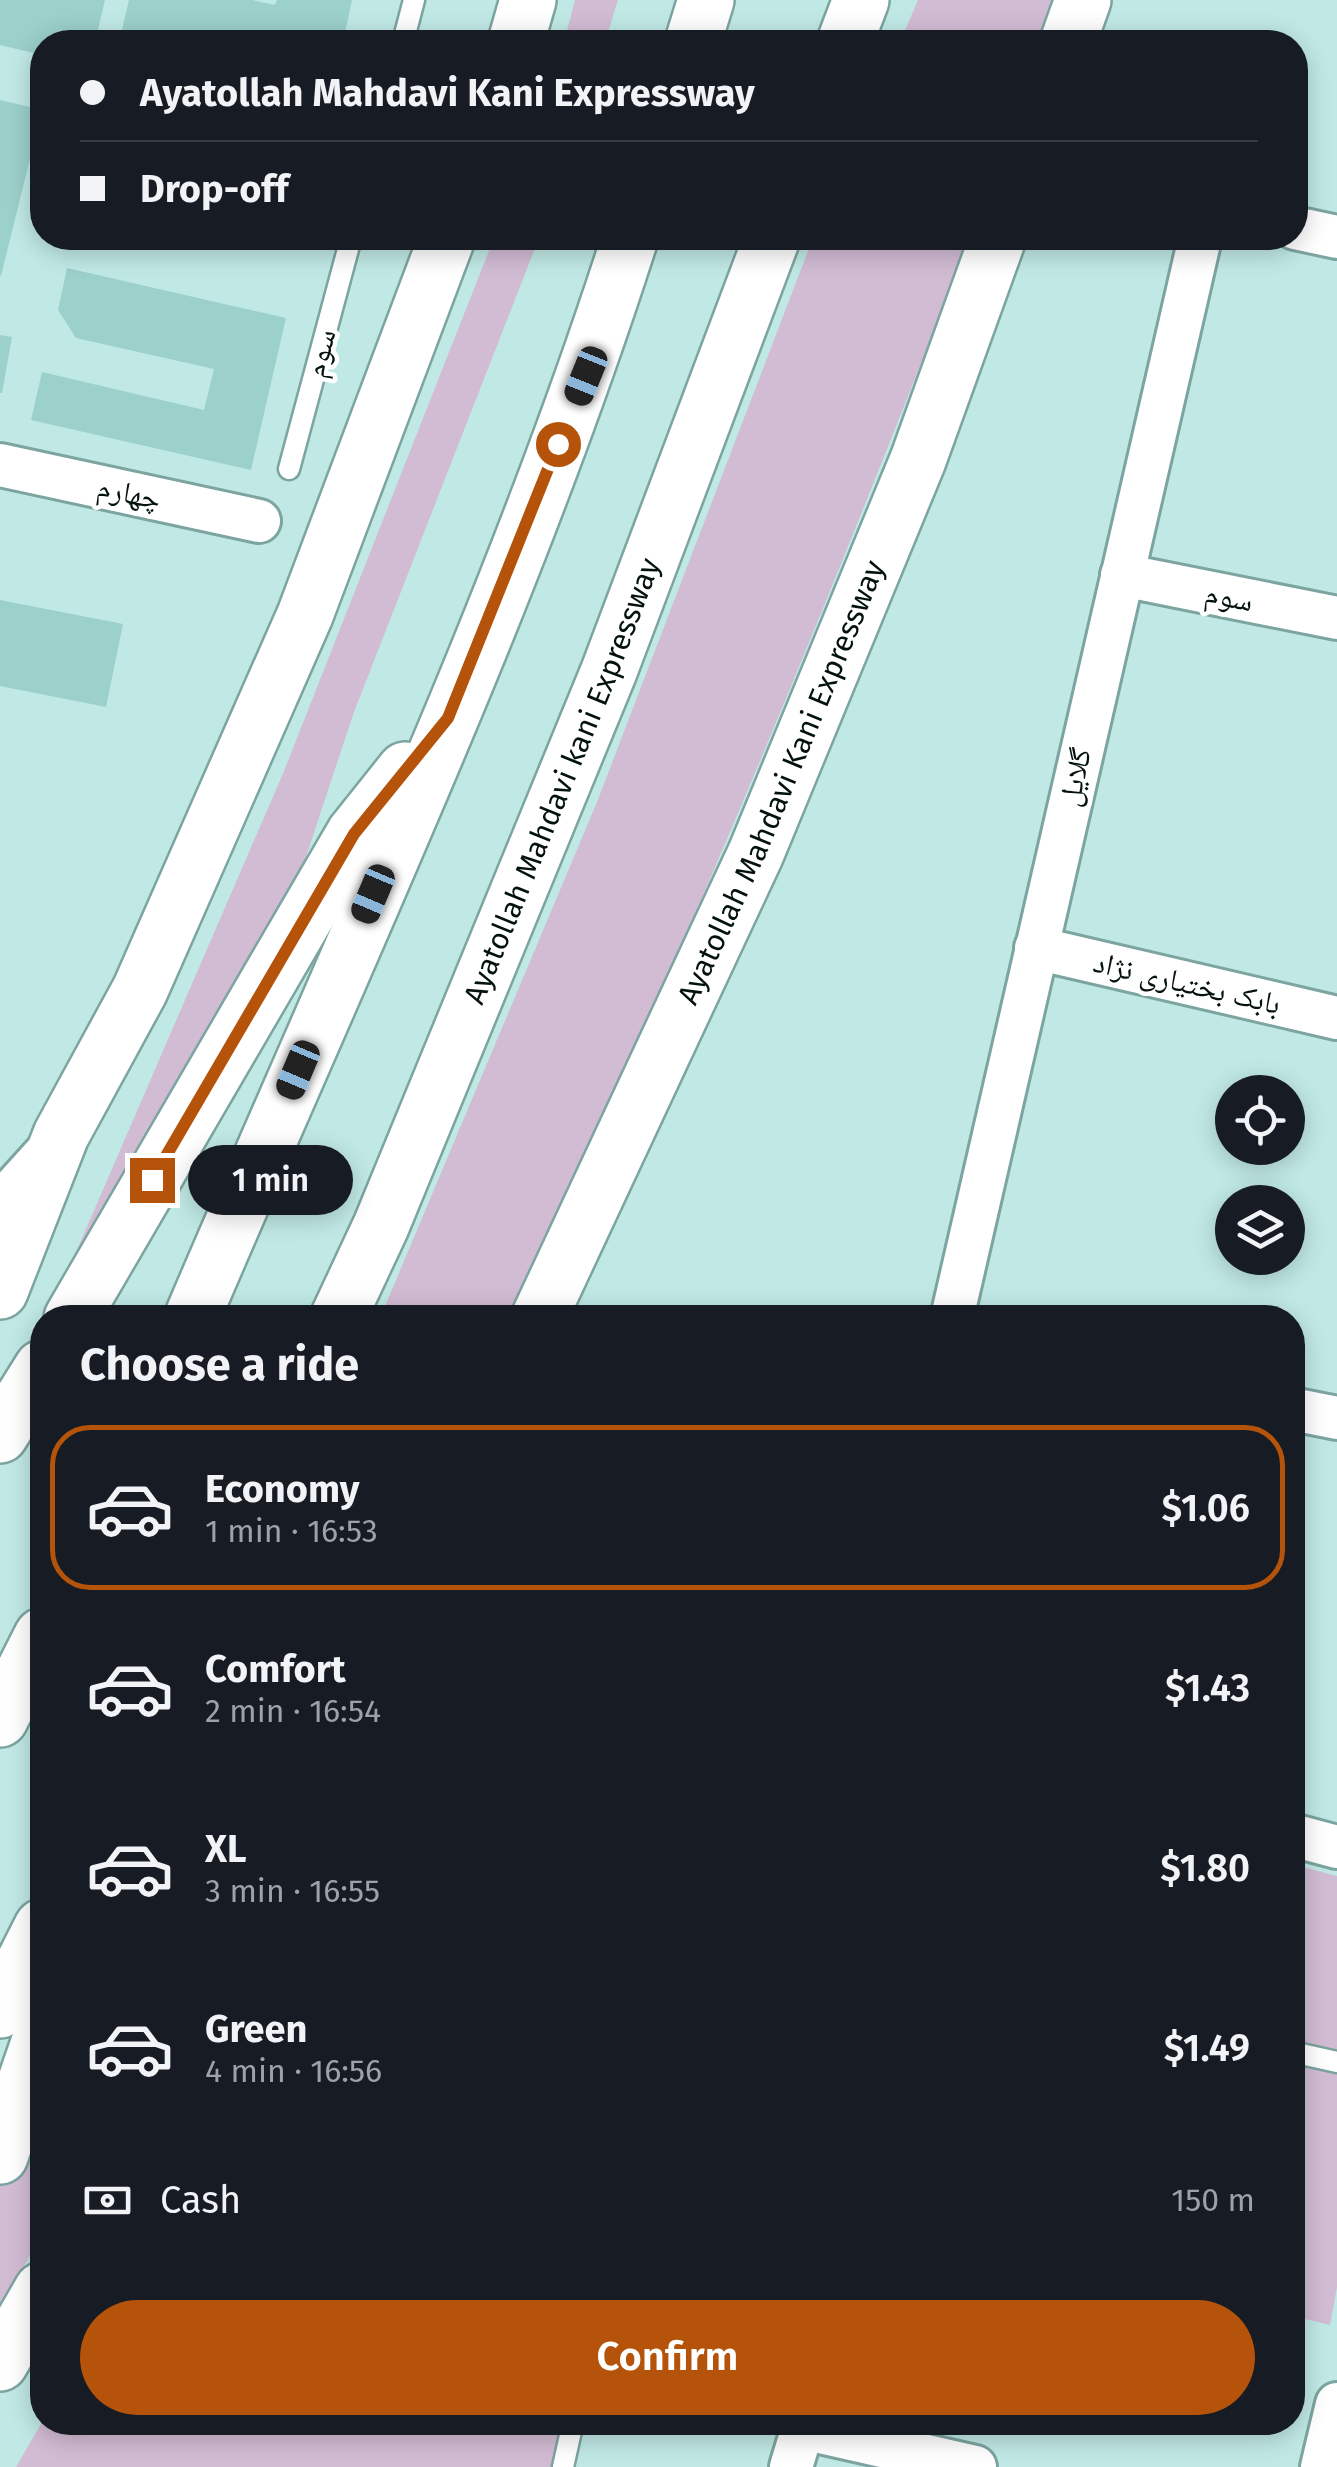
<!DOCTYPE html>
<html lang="en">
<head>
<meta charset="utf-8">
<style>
  body { margin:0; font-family:"Fira Sans","Noto Naskh Arabic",sans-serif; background:#20242c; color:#f1f3f6; height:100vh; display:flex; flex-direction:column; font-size:38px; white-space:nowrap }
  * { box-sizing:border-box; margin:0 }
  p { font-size:32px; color:#9ea1a6 }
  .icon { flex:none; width:55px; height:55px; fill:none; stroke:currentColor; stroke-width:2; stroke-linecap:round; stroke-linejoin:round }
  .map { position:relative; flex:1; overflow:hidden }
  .side { position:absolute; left:30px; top:1305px; width:1275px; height:1130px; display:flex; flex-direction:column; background:#171b24; border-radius:40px; box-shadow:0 5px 25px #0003 }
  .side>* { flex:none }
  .banner { position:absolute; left:30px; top:30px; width:1278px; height:220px; border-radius:40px; box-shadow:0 5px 25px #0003; display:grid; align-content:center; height:220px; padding:0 50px; background:#171b24 }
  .tools { position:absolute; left:1215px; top:1075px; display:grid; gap:20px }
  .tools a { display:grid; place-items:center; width:90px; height:90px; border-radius:50%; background:#171b24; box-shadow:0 5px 25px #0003; font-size:50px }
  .end { position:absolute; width:45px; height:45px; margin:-22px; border:12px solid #b45309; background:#fff; box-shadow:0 0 0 5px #fff }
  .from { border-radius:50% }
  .bubble { position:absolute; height:70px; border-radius:35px; background:#171b24; box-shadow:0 5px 25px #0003; font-size:32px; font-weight:600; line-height:70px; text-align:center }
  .car { position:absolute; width:30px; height:60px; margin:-30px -15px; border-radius:12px; box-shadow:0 0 8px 2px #0007; background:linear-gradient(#222 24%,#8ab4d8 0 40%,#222 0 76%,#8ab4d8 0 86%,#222 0) }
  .banner b { display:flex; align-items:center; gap:35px; height:95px; font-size:38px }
  .banner b+b { border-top:2px solid #363941 }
  .banner i { width:25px; height:25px; background:#f1f3f6 }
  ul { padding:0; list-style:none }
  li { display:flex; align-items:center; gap:30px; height:165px; margin:0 20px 15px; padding:0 30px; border:5px solid transparent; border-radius:40px }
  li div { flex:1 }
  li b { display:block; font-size:38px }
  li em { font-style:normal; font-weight:600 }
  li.current { border-color:#b45309 }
  li>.icon { width:90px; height:90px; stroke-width:1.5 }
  h2 { padding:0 50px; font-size:45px; line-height:120px }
  .pay { display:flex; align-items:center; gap:25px; height:110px; padding:0 50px; font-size:38px }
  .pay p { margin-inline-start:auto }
  .action { display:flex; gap:20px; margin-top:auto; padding:20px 50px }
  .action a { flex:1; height:115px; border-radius:60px; background:#b45309; color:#fff; font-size:40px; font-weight:600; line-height:115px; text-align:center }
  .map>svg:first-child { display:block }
  .green { fill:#d2bcd4 }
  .building { fill:#9cd0cb }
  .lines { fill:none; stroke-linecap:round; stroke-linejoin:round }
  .lane-casing { stroke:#7ca4a0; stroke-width:25 }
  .street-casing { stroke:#7ca4a0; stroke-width:48 }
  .primary-casing { stroke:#7ca4a0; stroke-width:60 }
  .highway-casing { stroke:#7ca4a0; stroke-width:60 }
  .lane { stroke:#fff; stroke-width:20 }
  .street { stroke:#fff; stroke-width:42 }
  .primary { stroke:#fff; stroke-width:55 }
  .highway { stroke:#fff; stroke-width:55 }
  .route { stroke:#b45309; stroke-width:12 }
  .labels { text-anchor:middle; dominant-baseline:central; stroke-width:9; stroke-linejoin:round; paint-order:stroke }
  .street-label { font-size:30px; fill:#03110f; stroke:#fff }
</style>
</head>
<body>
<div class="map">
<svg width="1337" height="2467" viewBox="0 0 1337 2467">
  <rect width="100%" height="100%" fill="#c0e9e5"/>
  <g class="green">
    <polygon points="575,0 618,0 605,42 564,42"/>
    <polygon points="918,0 1056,0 1042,42 900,42"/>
    <polygon points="494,238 539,238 354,712 299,878 57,1296 284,771"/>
    <path d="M 813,238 L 970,238 C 828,603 681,964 512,1317 L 380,1318 L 597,802 Z"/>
    <polygon points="1292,1864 1337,1876 1337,2287 1330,2325 1293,2316"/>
    <polygon points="42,2056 42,2234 0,2308 0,2178"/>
    <polygon points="42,2422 579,2423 573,2467 16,2467"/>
  </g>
  <g class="building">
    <polygon points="0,0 105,0 95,42 42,42 42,55 0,45"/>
    <polygon points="129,0 252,0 275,5 277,0 352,0 343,42 119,42"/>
    <polygon points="0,100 42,110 1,276 0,276"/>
    <polygon points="67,268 286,318 251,470 31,420 42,372 204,410 214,369 76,338 58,310"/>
    <polygon points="0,335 12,337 2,393 0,393"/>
    <polygon points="0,600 123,624 106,707 0,686"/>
  </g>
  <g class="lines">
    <g class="lane-casing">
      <g id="lane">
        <polyline points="403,42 414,0"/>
        <polyline points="289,469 351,238"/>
        <polyline points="1292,2052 1337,2062"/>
        <polyline points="563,2467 573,2422"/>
      </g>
    </g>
    <g class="street-casing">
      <g id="street">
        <polyline points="1295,228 1337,237"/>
        <polyline points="0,465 259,521"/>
        <polyline points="1122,575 1337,618"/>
        <polyline points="1036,948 1337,1018"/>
        <polyline points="0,1204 45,1154"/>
        <polyline points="952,1318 1200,238"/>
        <polyline points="1292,1409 1337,1418"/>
        <polyline points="1292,1835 1337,1847"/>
        <polyline points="791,2467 801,2434 816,2431 975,2467"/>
        <polyline points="1322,2467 1337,2404"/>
      </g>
    </g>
    <g class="primary-casing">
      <g id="primary">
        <polyline points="516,42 528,0"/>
        <polyline points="1068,42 1083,0"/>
        <polyline points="0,1291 61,1135 140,990 305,615 447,238"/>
        <path id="s1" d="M 539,1318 L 756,853 L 918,460 L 998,238"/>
        <polyline points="0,2363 42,2290"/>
      </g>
    </g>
    <g class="highway-casing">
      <g id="highway">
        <polyline points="693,42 706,0"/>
        <polyline points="845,42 861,0"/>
        <polyline points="72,1318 354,834 405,770"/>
        <path d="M 192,1318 C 344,961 512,607 630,238"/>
        <path id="s2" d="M 338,1318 L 381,1226 L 609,671 L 772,238"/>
        <polyline points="0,1435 42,1368"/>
        <polyline points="0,1719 42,1636"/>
        <polyline points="0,2010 42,1927"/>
        <polyline points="0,2156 42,2034"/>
      </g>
    </g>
    <use href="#lane" class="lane"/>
    <use href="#street" class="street"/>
    <use href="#primary" class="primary"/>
    <use href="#highway" class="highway"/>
  </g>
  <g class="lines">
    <polyline class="route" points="152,1180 354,834 448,718 558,444"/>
  </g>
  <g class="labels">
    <g class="street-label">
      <text transform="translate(320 353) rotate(-75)">سوم</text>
      <text transform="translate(129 493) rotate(12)">چهارم</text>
      <text transform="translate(1229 597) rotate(11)">سوم</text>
      <text transform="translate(1075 777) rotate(-77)">گلایل</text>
      <text stroke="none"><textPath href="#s2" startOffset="582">Ayatollah Mahdavi kani Expressway</textPath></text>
      <text stroke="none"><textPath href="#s1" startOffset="588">Ayatollah Mahdavi Kani Expressway</textPath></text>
      <text transform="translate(1187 983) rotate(13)">بابک بختیاری نژاد</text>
    </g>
  </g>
</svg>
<div class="tools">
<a><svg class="icon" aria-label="locate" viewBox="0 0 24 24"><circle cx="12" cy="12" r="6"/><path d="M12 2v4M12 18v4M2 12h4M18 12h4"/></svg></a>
<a><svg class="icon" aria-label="layers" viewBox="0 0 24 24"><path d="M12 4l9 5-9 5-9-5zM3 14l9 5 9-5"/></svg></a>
</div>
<i class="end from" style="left:558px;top:444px"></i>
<i class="end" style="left:152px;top:1180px"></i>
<div class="bubble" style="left:188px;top:1145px;width:165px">1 min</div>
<i class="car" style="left:586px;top:376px;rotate:202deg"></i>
<i class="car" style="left:373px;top:894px;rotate:203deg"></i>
<i class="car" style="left:298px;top:1070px;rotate:203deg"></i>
<div class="banner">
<b><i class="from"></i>Ayatollah Mahdavi Kani Expressway</b>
<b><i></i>Drop-off</b>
</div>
<section class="side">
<h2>Choose a ride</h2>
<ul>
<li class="current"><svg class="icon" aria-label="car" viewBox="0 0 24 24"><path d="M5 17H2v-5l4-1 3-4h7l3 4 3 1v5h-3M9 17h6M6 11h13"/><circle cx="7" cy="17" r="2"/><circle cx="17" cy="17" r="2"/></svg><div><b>Economy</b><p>1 min · 16:53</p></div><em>$1.06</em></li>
<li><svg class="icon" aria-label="car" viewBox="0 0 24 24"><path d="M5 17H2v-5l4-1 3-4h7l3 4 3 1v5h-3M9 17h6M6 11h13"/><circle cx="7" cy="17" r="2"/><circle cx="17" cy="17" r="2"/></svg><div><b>Comfort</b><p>2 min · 16:54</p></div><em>$1.43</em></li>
<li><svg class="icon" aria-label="car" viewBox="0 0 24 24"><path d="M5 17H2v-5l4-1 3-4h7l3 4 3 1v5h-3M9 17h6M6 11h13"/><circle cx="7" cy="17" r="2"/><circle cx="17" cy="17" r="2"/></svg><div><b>XL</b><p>3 min · 16:55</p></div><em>$1.80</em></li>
<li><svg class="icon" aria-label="car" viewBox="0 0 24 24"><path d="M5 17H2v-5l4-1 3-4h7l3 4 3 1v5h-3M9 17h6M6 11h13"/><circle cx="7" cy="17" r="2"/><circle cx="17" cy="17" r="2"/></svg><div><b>Green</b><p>4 min · 16:56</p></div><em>$1.49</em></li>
</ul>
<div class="pay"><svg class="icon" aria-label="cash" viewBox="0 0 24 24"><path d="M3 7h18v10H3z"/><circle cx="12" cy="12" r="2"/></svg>Cash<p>150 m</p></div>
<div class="action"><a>Confirm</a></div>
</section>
</div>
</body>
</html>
